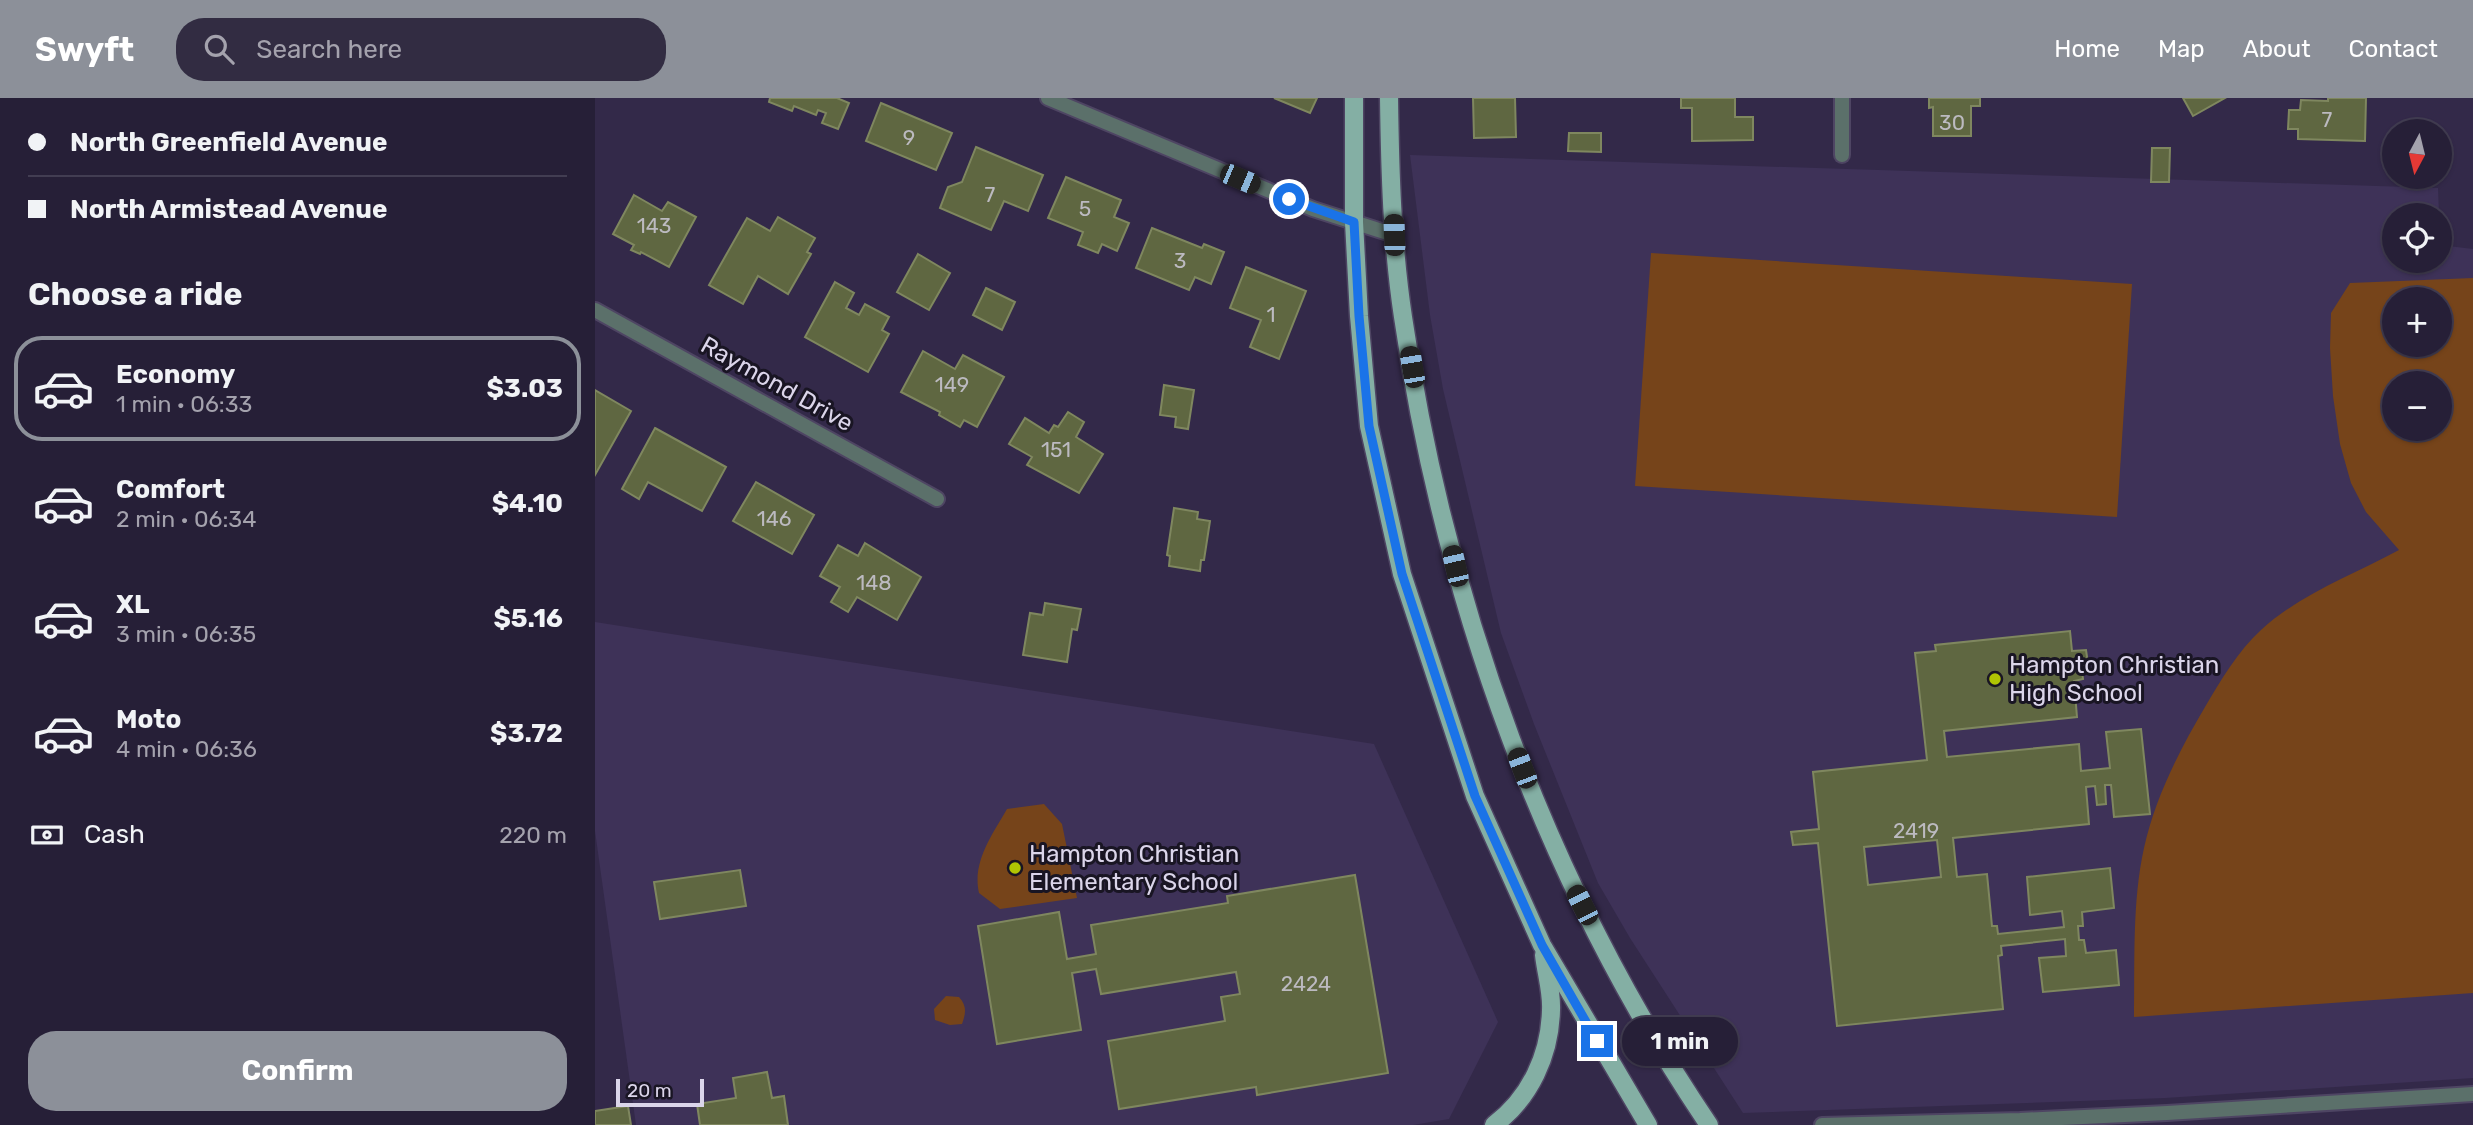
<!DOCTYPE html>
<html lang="en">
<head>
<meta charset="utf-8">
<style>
  body { margin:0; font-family:Rubik,sans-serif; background:#322c42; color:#f1f3f6; height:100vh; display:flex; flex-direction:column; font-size:26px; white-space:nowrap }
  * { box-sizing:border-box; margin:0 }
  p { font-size:23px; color:#a4a2ad }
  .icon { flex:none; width:38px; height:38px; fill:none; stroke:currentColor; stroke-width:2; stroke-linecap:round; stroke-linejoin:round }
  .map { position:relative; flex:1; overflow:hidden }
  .details { display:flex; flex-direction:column; background:#261f37; width:595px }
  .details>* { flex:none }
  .banner { display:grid; align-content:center; height:154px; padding:0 28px; background:#261f37 }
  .needle { width:46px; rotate:187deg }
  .fabs { position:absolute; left:1787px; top:21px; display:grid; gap:14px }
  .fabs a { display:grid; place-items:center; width:70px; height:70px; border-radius:50%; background:#261f37; box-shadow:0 2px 5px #0004,0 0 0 2px #423d52; font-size:35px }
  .scale { position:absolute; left:21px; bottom:18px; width:88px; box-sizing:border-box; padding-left:7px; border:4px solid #dbd5ea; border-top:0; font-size:19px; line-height:24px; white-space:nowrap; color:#dbd5ea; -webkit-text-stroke:5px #191523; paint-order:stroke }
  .end { position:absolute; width:32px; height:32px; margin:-16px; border:9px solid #1a73e8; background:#fff; box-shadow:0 0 0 4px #fff }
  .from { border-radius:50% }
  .bubble { position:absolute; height:49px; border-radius:24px; background:#261f37; box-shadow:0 2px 5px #0004,0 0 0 2px #423d52; font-size:23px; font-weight:700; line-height:49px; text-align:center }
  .car { position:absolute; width:21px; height:42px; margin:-21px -10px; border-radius:9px; box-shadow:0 0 5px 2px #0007; background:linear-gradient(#222 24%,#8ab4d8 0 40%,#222 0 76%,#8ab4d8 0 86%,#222 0) }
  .banner b { display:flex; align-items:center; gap:24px; height:66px; font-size:26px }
  .banner b+b { border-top:2px solid #423d52 }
  .banner i { width:18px; height:18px; background:#f1f3f6 }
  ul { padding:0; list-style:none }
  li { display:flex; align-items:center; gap:21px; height:105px; margin:0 14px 10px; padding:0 14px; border:4px solid transparent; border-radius:28px }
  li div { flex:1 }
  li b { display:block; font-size:26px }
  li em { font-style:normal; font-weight:700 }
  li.selected { border-color:#8c9099 }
  li>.icon { width:63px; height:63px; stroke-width:1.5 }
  h2 { padding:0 28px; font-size:32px; line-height:84px }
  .pay { display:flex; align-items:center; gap:18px; height:77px; padding:0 28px; font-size:26px }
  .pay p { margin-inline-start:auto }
  .button { display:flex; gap:14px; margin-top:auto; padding:14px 28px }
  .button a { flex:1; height:80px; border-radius:28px; background:#8c9099; color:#fff; font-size:28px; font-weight:700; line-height:80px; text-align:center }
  header { display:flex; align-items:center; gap:42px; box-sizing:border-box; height:98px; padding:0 35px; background:#8c9099; color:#fff }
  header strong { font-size:33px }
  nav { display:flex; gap:38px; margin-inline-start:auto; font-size:24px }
  .search { width:490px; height:63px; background:#322c42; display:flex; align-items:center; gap:18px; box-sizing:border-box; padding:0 24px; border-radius:28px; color:#a4a2ad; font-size:26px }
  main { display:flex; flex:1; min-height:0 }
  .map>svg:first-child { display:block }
  .built { fill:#3e3258; fill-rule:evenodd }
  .park { fill:#76441a; fill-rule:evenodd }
  .building { fill:#5f6741; stroke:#7f875f; stroke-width:2; fill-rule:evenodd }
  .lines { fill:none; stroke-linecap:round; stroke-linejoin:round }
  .minor-casing { stroke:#4e4563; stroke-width:18 }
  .primary-casing { stroke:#4e4563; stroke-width:21 }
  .minor { stroke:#5b706a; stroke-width:14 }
  .primary { stroke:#84afa4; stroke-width:18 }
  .route { stroke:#1a73e8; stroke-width:9 }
  .poi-dot { fill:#b0c503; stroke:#191523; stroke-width:2.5 }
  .labels { text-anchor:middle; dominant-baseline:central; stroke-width:6; stroke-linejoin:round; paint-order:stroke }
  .number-label { font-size:21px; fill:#bcbac0 }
  .street-label { font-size:24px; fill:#dbd5ea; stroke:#191523 }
  .poi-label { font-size:24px; fill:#dbd5ea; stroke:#191523; text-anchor:start }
</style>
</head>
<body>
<header>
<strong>Swyft</strong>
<div class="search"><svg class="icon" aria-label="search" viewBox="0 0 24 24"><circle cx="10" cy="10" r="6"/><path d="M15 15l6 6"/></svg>Search here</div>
<nav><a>Home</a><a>Map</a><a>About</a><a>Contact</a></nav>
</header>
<main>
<section class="details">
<div class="banner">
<b><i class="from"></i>North Greenfield Avenue</b>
<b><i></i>North Armistead Avenue</b>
</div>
<h2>Choose a ride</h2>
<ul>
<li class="selected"><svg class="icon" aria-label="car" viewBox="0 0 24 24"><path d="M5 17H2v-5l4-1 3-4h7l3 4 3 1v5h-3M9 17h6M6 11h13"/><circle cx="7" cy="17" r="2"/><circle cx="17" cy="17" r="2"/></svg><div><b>Economy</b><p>1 min · 06:33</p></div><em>$3.03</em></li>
<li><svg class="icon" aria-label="car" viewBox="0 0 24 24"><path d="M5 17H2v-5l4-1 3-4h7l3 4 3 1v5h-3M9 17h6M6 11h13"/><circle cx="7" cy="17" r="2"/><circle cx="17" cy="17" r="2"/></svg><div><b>Comfort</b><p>2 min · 06:34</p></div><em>$4.10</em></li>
<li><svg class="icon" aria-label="car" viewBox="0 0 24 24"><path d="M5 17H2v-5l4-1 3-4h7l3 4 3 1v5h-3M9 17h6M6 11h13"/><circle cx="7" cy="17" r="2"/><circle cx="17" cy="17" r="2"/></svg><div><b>XL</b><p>3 min · 06:35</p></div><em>$5.16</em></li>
<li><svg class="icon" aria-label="car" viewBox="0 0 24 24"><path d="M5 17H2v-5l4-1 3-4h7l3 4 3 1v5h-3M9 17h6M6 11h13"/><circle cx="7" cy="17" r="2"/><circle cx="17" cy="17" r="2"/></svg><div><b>Moto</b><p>4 min · 06:36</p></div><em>$3.72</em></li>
</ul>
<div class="pay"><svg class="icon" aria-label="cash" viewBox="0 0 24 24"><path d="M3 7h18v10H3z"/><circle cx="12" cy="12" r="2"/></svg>Cash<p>220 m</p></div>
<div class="button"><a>Confirm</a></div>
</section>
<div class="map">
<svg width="1878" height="1027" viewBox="0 0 1878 1027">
  <rect width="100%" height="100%" fill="#332949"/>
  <g class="built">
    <path d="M 815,57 L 1843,90 L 1844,117 L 1799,117 L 1799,163 L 1844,163 L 1845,147 L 1878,151 L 1878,980 L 1570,1000 L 1148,1015 L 1035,840 L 1003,785 L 939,626 L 906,535 L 848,291 L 835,217 ZM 1799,201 L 1844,201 L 1844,247 L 1799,247 ZM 1799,285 L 1844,285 L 1844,331 L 1799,331 Z"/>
    <polygon points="0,524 779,646 903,924 854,1021 818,1027 41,1027 0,733"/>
  </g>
  <g class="park">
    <polygon points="1056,155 1537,186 1522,419 1040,388"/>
    <path d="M 1878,180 L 1878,895 L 1539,919 C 1540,864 1537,804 1549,750 C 1560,700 1584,653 1610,609 C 1626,582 1643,553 1666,532 C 1705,496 1758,477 1804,452 L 1771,414 L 1756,385 L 1745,346 L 1738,298 L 1735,250 L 1736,215 L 1755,185 ZM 1799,201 L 1844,201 L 1844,247 L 1799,247 ZM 1799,285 L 1844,285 L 1844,331 L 1799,331 Z"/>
    <path d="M 449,706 L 467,726 L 482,800 L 405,811 L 384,795 C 377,764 397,737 412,711 Z"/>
    <path d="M 351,898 L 364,899 C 372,908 371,915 367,926 L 355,927 L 340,922 L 339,911 Z"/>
  </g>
  <g class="building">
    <polygon points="175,0 242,0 254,5 243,31 227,25 231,15 223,12 221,17 199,8 197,13 174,4"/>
    <polygon points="679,0 722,0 715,15"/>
    <polygon points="878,0 920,0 921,39 879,40"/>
    <polygon points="1086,0 1140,0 1140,19 1158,19 1158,42 1097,43 1097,10 1086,10"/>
    <polygon points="1334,0 1385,0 1385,8 1376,8 1376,38 1338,38 1338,9 1334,10"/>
    <polygon points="1588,0 1630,0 1598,18"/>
    <polygon points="1733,0 1771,0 1770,43 1703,41 1703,31 1693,31 1694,12 1705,12 1706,2 1733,3"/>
    <polygon points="286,5 357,35 341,72 271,43"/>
    <polygon points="974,35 1006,35 1006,54 973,53"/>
    <polygon points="381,49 448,77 433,113 409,103 396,132 345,110 353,89 367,84"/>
    <polygon points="1557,50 1575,50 1574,84 1556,84"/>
    <polygon points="471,79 526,102 519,119 534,125 522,153 507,146 503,155 483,147 488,134 453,120"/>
    <polygon points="39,97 67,113 73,104 101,119 74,169 46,154 45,156 36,152 39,147 18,136"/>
    <polygon points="183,119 220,140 212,154 216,156 193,196 163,178 148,206 114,187 152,120 175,133"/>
    <polygon points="557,130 607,150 609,146 629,154 616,186 600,179 594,192 541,170"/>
    <polygon points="323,156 355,175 334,212 302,194"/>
    <polygon points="651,169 711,193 684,261 655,249 666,222 635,210"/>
    <polygon points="240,184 259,195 251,210 264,217 270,206 294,219 287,232 294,236 273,274 210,239"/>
    <polygon points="391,190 420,204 407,232 378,217"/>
    <polygon points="328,253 360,271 368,257 409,279 382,329 369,322 365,329 344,317 345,314 306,294"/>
    <polygon points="569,287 599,292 593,331 580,329 581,319 565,317"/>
    <polygon points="0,292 36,313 0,377"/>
    <polygon points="473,314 489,324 481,339 508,356 484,395 432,367 437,359 414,346 430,320 454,335 459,327 463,329"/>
    <polygon points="60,330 131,369 107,413 53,384 44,401 27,391"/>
    <polygon points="161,384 219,417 197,456 138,423"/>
    <polygon points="579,410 603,414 602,421 615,423 609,462 606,462 605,473 574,468 575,458 572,457"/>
    <polygon points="270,445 326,479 302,522 262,499 253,514 236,504 245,489 225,478 243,447 263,458"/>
    <polygon points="450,505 486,511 482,532 477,531 472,564 428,557 435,515 448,517"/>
    <path d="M 1475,533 L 1477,553 L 1491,552 L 1494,572 L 1487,573 L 1488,581 L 1479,583 L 1482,619 L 1349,633 L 1352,659 L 1484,646 L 1486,673 L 1515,670 L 1511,634 L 1546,631 L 1555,716 L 1519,719 L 1516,687 L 1510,687 L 1511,706 L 1502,707 L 1500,688 L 1491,689 L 1494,726 L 1358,740 L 1362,779 L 1392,776 L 1397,828 L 1402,828 L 1403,836 L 1469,829 L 1467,813 L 1435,817 L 1432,779 L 1515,770 L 1519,810 L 1487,814 L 1488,828 L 1483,828 L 1484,842 L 1489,842 L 1491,855 L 1521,852 L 1524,887 L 1448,894 L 1444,860 L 1471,858 L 1470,841 L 1406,848 L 1407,857 L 1403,858 L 1408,911 L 1242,928 L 1223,745 L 1198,747 L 1196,734 L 1224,731 L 1218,674 L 1332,662 L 1320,555 L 1341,553 L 1340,547 ZM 1342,742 L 1346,779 L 1273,787 L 1269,749 Z"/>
    <polygon points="145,772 151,808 65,821 59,784"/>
    <polygon points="760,777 793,975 662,997 661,989 524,1011 513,943 630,923 626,899 645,896 641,874 506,896 501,871 477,875 486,932 402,946 383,828 464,814 472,861 501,856 496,827 633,805 632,798"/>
    <polygon points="172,974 177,1000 189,998 193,1027 105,1027 102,1006 141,1000 138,980"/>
    <polygon points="33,1008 36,1027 0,1027 0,1013"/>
  </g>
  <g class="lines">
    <g class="minor-casing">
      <g id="minor">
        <polyline points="453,0 718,111 799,137"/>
        <polyline points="1247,0 1247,57"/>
        <polyline points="0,212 342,401"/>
        <polyline points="1227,1027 1425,1022 1572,1015 1878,996"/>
      </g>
    </g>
    <g class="primary-casing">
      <g id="primary">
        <polyline points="759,0 759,124 764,218 774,328 807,476 880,698 947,847 1053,1027"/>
        <path d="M 794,0 C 795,73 797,146 808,219 C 850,505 951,786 1114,1027"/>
        <path d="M 899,1027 C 935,1000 955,957 956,912 C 957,894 951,875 949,857"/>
      </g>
    </g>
    <use href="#minor" class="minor"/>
    <use href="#primary" class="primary"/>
  </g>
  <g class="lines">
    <polyline class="route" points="694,101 759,124 764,218 774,328 807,476 880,698 947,847 1002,943"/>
  </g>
  <g class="poi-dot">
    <circle cx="1400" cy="581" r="7"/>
    <circle cx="420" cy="770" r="7"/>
  </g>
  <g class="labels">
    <g class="number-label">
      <text x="1732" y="21">7</text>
      <text x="1357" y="24">30</text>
      <text x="314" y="39">9</text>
      <text x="395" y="96">7</text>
      <text x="490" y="110">5</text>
      <text x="59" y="127">143</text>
      <text x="585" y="162">3</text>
      <text x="676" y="216">1</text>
      <text x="357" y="286">149</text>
      <text x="461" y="351">151</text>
      <text x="179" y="420">146</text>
      <text x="279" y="484">148</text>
      <text x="1321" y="732">2419</text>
      <text x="711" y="885">2424</text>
    </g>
    <g class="street-label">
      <text transform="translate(182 286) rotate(29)">Raymond Drive</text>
    </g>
    <g class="poi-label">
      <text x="1414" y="567">Hampton Christian<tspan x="1414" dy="28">High School</tspan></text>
      <text x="434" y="756">Hampton Christian<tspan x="434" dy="28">Elementary School</tspan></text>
    </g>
  </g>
</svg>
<div class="fabs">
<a><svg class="needle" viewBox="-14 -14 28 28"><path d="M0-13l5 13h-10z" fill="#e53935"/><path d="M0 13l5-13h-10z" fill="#a4a2ad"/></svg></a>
<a><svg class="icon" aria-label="locate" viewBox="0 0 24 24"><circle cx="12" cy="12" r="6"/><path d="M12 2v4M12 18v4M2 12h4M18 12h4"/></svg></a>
<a>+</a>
<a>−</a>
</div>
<div class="scale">20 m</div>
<i class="end from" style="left:694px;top:101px"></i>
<i class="end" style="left:1002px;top:943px"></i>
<div class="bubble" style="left:1027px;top:919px;width:116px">1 min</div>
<i class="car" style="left:645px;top:81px;rotate:113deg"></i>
<i class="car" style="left:799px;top:137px;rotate:358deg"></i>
<i class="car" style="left:817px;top:269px;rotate:350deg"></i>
<i class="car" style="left:860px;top:468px;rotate:347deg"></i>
<i class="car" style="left:927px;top:670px;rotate:339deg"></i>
<i class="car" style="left:987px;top:807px;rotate:333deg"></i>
</div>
</main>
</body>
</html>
